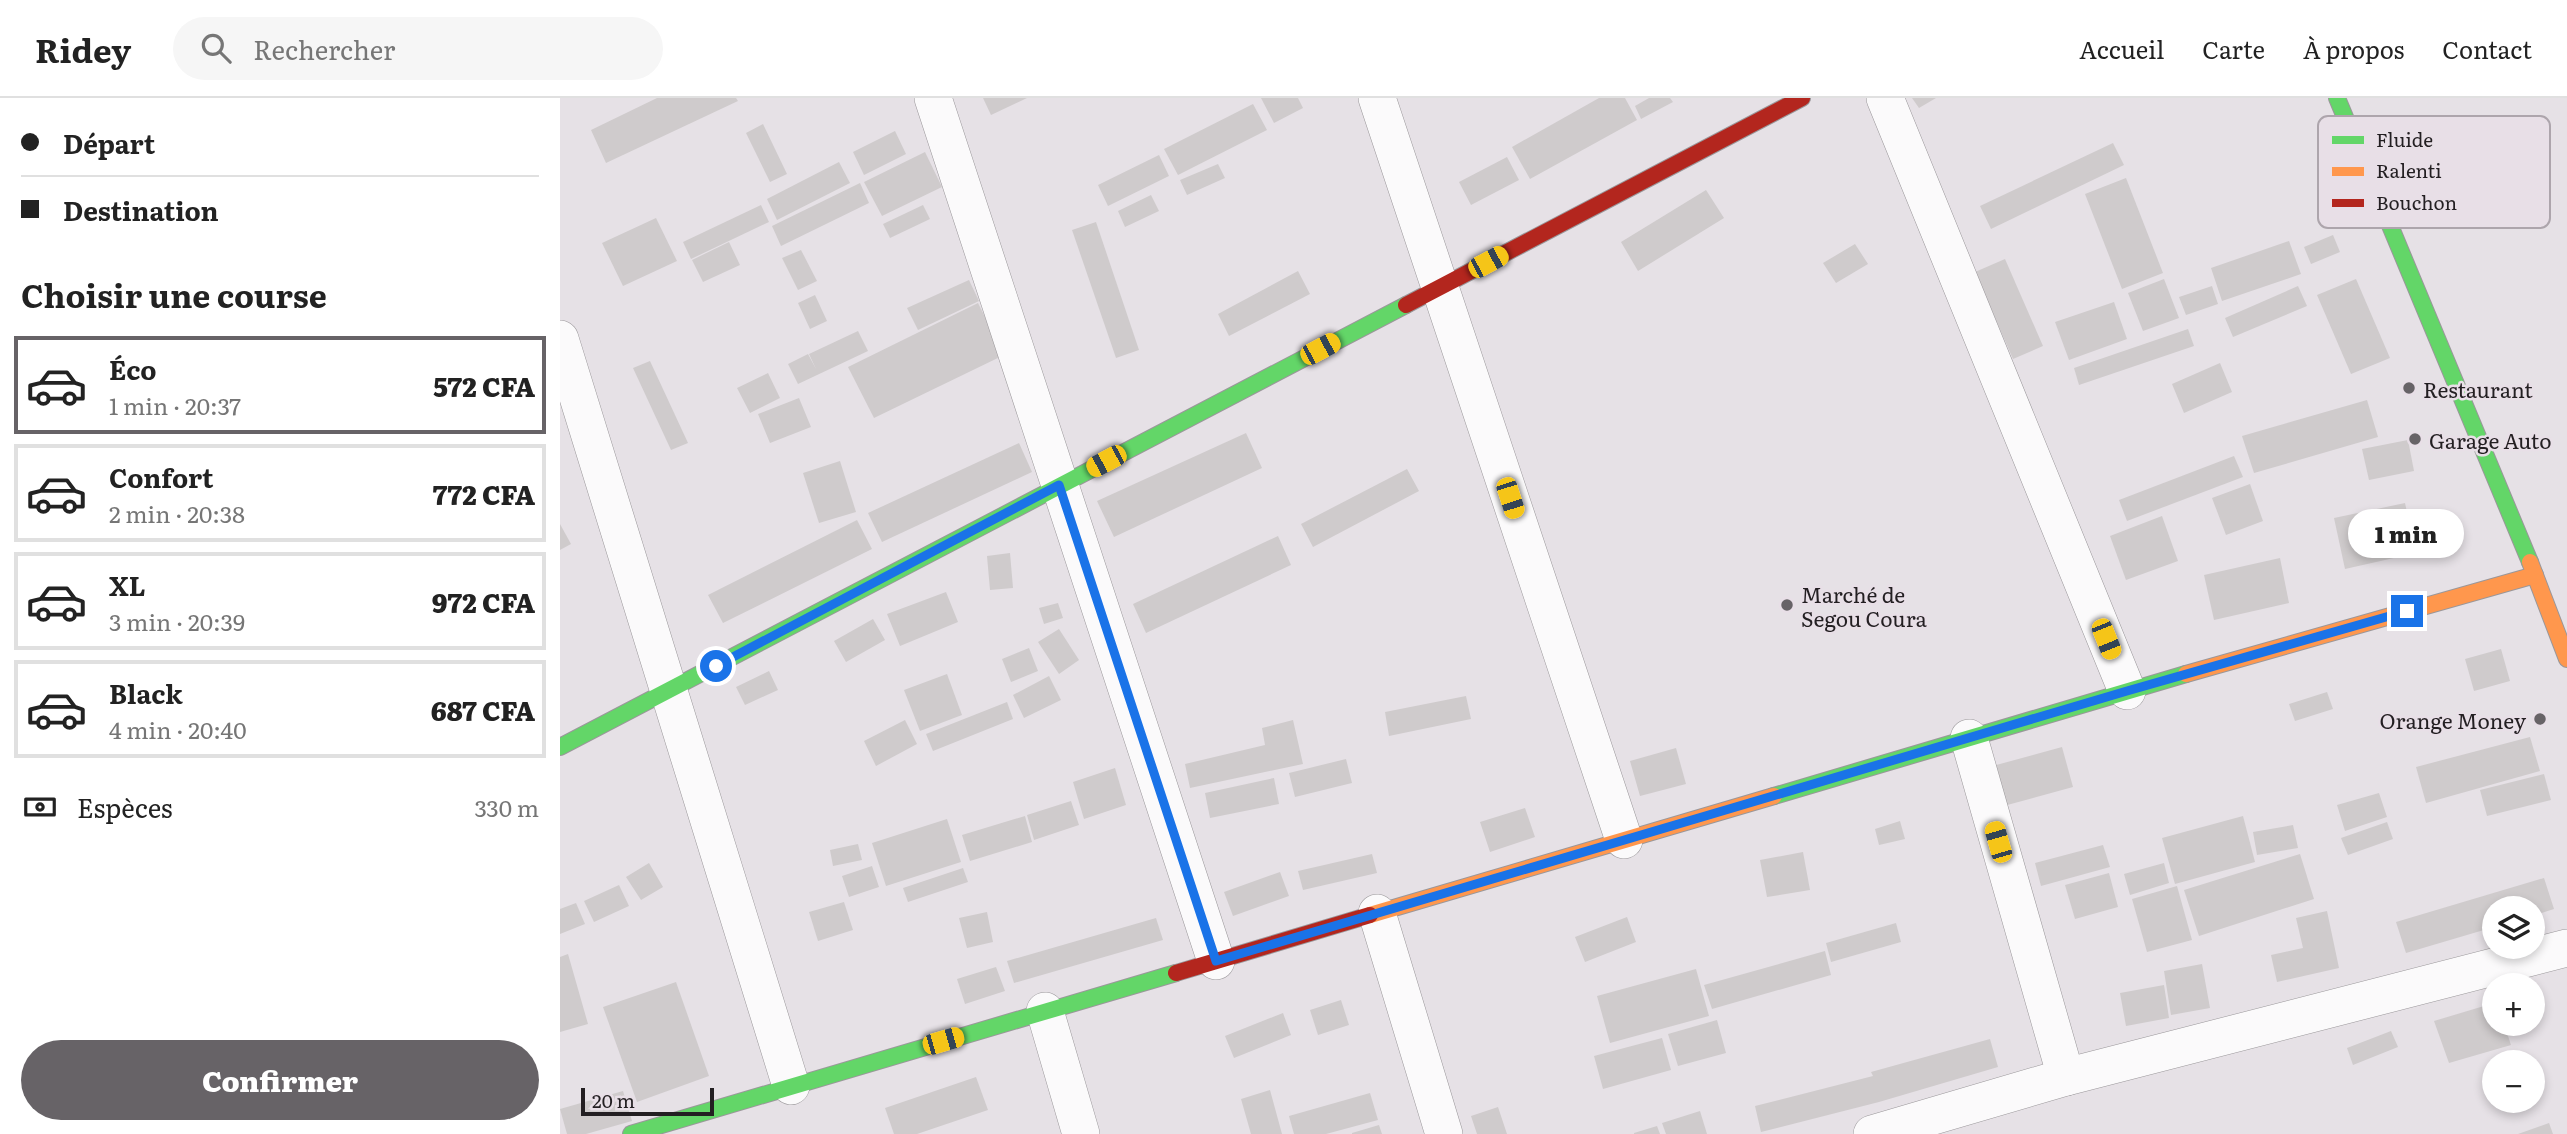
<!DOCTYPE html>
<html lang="fr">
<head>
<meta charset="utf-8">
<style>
  body { margin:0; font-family:Literata,serif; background:#f6f6f6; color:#222; height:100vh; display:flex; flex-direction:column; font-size:26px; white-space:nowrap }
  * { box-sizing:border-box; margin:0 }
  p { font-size:23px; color:#767676 }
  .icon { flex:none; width:38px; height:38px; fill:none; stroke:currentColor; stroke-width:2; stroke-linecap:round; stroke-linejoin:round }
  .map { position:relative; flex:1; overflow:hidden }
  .side { display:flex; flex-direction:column; background:#fff; width:560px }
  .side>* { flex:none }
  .guide { display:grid; align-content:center; height:154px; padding:0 21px; background:#fff }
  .fabs { position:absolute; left:1922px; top:798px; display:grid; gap:14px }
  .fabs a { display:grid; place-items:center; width:63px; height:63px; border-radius:50%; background:#fff; box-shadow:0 4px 10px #0003; font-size:35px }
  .scale { position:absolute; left:21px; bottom:18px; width:133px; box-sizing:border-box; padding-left:7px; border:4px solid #231f22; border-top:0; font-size:19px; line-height:24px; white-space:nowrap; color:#231f22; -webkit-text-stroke:5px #e8dfe7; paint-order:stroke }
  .end { position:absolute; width:32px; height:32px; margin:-16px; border:9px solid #1a73e8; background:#fff; box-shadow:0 0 0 4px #fff }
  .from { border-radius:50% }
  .bubble { position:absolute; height:49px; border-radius:24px; background:#fff; box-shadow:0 4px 10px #0003; font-size:23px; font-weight:800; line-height:49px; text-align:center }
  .car { position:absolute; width:21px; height:42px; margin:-21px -10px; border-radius:9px; box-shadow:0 0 5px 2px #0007; background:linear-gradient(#f5c518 24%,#345 0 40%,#f5c518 0 76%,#345 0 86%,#f5c518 0) }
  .guide b { display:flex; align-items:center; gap:24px; height:66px; font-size:26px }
  .guide b+b { border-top:2px solid #e0e0e0 }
  .guide i { width:18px; height:18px; background:#222 }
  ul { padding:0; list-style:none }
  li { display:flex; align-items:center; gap:21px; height:98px; margin:0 14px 10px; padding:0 7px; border:4px solid #e0e0e0; border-radius:0px }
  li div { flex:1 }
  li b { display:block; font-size:26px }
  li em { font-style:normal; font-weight:800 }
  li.current { border-color:#676367 }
  li>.icon { width:63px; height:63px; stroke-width:1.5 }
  h2 { padding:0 21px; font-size:32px; line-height:84px }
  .pay { display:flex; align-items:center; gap:18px; height:77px; padding:0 21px; font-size:26px }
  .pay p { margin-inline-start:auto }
  .button { display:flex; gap:14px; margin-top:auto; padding:14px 21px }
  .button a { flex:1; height:80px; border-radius:42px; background:#676367; color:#fff; font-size:28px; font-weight:800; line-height:80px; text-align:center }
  header { display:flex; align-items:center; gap:42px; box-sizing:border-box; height:98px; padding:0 35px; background:#fff; border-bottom:2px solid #e0e0e0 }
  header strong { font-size:33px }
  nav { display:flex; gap:38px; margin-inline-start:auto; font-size:24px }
  .search { width:490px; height:63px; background:#f6f6f6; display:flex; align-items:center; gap:18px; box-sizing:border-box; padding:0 24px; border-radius:38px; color:#767676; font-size:26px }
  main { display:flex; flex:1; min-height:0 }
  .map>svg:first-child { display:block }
  .building { fill:#cfcbcc }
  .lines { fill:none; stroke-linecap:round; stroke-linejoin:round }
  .street-casing { stroke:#9a979a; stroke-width:38 }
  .fast-casing { stroke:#9a979a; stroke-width:18 }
  .slow-casing { stroke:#9a979a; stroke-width:18 }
  .jam-casing { stroke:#9a979a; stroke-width:18 }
  .street { stroke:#fbfafb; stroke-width:37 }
  .fast { stroke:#63d668; stroke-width:16 }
  .slow { stroke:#ff974d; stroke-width:16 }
  .jam { stroke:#b3261e; stroke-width:16 }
  .route { stroke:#1a73e8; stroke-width:9 }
  .poi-dot { fill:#676367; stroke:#e8dfe7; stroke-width:2.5 }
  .labels { text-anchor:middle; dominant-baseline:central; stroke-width:5; stroke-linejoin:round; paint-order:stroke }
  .poi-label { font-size:21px; fill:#231f22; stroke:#e8dfe7; text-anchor:start }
  .key { fill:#e8dfe7; stroke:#ada5ac; stroke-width:2 }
  .key-label { font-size:19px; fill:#231f22 }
</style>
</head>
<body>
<header>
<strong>Ridey</strong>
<div class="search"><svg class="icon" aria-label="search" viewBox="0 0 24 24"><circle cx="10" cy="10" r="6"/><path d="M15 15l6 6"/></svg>Rechercher</div>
<nav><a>Accueil</a><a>Carte</a><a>À propos</a><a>Contact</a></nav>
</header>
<main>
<section class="side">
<div class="guide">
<b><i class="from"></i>Départ</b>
<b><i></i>Destination</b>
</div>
<h2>Choisir une course</h2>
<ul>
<li class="current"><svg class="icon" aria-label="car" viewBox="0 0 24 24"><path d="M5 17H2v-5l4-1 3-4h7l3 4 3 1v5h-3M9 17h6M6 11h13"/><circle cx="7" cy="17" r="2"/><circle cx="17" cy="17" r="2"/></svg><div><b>Éco</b><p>1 min · 20:37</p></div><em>572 CFA</em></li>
<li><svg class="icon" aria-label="car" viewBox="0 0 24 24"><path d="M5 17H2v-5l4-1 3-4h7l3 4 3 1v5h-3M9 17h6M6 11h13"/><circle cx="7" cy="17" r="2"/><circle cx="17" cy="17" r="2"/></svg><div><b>Confort</b><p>2 min · 20:38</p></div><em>772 CFA</em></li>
<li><svg class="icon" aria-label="car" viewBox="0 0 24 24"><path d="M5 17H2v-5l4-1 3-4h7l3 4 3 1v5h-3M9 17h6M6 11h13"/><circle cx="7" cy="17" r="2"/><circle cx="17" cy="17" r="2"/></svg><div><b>XL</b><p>3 min · 20:39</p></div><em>972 CFA</em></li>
<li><svg class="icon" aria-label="car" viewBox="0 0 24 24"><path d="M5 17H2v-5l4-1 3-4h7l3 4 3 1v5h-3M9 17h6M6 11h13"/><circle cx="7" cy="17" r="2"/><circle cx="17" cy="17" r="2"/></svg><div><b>Black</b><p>4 min · 20:40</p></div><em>687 CFA</em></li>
</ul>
<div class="pay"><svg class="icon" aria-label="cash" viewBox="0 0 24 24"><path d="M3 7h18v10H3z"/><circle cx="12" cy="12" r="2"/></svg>Espèces<p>330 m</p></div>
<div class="button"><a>Confirmer</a></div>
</section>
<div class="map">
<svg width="2007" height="1036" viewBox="0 0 2007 1036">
  <rect width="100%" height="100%" fill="#e6e1e6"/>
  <g class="building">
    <polygon points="97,0 176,0 178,3 46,65 31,32"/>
    <polygon points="423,0 467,0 431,17"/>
    <polygon points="701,0 738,0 743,10 714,25"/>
    <polygon points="1039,0 1065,0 1077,22 970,81 952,49"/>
    <polygon points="1089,0 1110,0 1113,4 1081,21 1075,8"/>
    <polygon points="1352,0 1376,0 1359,10"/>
    <polygon points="693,6 707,32 618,77 604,51"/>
    <polygon points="203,26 227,76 210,84 186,35"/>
    <polygon points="335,33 346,56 304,77 293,54"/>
    <polygon points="1553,45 1564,67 1431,131 1420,108"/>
    <polygon points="365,54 382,89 322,118 304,84"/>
    <polygon points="599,57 609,78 548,108 538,87"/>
    <polygon points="947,59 959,82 911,107 899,84"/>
    <polygon points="279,64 290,85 217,122 207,101"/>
    <polygon points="658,66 665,80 627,97 620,82"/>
    <polygon points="1566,80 1603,175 1562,191 1525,96"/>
    <polygon points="300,85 309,105 221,148 212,128"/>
    <polygon points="1146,92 1164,120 1078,173 1061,144"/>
    <polygon points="591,97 599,113 565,129 558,113"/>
    <polygon points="201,107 209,124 131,161 123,144"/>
    <polygon points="363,107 370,121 330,140 323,126"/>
    <polygon points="96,120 117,163 63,188 42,145"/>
    <polygon points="536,124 579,252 556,260 512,132"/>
    <polygon points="1773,137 1780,154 1751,166 1744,149"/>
    <polygon points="1729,143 1741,176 1662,203 1651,170"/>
    <polygon points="169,144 180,167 143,184 132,162"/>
    <polygon points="1295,146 1308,166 1276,185 1263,165"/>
    <polygon points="241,152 257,183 238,192 222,160"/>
    <polygon points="1445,161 1483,248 1453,261 1415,174"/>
    <polygon points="738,173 750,196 669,238 658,216"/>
    <polygon points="1604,181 1619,220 1583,233 1568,195"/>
    <polygon points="1796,181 1830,260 1791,276 1757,197"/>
    <polygon points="409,182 419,203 358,232 347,210"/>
    <polygon points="1652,188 1658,206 1626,217 1619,199"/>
    <polygon points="1738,188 1747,208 1673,239 1665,220"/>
    <polygon points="255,197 267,223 250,231 238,205"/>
    <polygon points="1554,204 1567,241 1509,262 1495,224"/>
    <polygon points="418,205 444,257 314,320 288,269"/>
    <polygon points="1628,231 1634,248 1519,287 1514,270"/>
    <polygon points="298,233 308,253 238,286 228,266 248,256 256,271 249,256"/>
    <polygon points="90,263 128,345 111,352 73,270"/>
    <polygon points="1660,265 1672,294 1624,315 1612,286"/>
    <polygon points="208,275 220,300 190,315 177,290"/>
    <polygon points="239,300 251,329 210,345 198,316"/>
    <polygon points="1807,302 1818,339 1694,375 1682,338"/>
    <polygon points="686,335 702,370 554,439 537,403"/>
    <polygon points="1848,342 1854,373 1809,382 1802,351"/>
    <polygon points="459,345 472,374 322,444 308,415"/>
    <polygon points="1674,358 1683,379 1567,423 1559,402"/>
    <polygon points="280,363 296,414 259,425 243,375"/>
    <polygon points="847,371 859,393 753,449 741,426"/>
    <polygon points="1690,386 1703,423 1666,437 1652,400"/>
    <polygon points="1845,405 1856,455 1785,471 1774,420"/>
    <polygon points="1602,418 1618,463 1566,482 1550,438"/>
    <polygon points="297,422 312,451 163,525 148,497"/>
    <polygon points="0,426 11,446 0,452"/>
    <polygon points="718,438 731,467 586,535 573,506"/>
    <polygon points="450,455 453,490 430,492 427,458"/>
    <polygon points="1720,460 1729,505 1654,522 1644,477"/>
    <polygon points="386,494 398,524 340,548 327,516"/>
    <polygon points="498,505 503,520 484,526 479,510"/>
    <polygon points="313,521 325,542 286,564 274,543"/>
    <polygon points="499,531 519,562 499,576 478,544"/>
    <polygon points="469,550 478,573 451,584 442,561"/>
    <polygon points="1941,551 1950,583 1914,593 1905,561"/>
    <polygon points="209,573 218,592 185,607 176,589"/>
    <polygon points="387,576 402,617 360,633 344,592"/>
    <polygon points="489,578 501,602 464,620 453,597"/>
    <polygon points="1767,594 1773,611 1735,623 1729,606"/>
    <polygon points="906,598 911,621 829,638 825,614"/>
    <polygon points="447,604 453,621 373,653 366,636"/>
    <polygon points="345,622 357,646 316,668 304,643"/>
    <polygon points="733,622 743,666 630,690 625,666 705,647 702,630"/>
    <polygon points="1970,639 1980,673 1866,705 1856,669"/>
    <polygon points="1502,649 1513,689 1440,709 1429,669"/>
    <polygon points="1116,650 1126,686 1080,698 1070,663"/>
    <polygon points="786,661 792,685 735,699 729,675"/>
    <polygon points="555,670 566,707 524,721 513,684"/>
    <polygon points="1984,676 1991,702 1927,718 1920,692"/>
    <polygon points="714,680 719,706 650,720 645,695"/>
    <polygon points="1819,695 1827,719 1785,733 1777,707"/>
    <polygon points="511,703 519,727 474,742 467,717"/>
    <polygon points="965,710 975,739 930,754 920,724"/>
    <polygon points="465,718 472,744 410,763 402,737"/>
    <polygon points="1683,718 1695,764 1615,786 1602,740"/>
    <polygon points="387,721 401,764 326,788 312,745"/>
    <polygon points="1340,723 1345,741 1319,747 1315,731"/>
    <polygon points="1827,724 1833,741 1788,757 1781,740"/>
    <polygon points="1733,727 1738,750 1697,757 1693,734"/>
    <polygon points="298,746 302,762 273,768 270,752"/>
    <polygon points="1543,747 1550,769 1481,788 1475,765"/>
    <polygon points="1243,754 1250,792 1207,799 1200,762"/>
    <polygon points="812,756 817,775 743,792 738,773"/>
    <polygon points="1740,756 1754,801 1639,838 1624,792"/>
    <polygon points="89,765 103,789 81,802 66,779"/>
    <polygon points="1604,765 1609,785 1570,797 1564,776"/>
    <polygon points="312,768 319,789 289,799 282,778"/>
    <polygon points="403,770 408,784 348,804 343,790"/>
    <polygon points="720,774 729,798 673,818 664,794"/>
    <polygon points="1549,775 1558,809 1515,821 1505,787"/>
    <polygon points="1984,780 1994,811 1972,818 1972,810 1934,810 1934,829 1846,855 1836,824"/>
    <polygon points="59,787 69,808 34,824 24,803"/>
    <polygon points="1617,788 1632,842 1587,854 1572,801"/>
    <polygon points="284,804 293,832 258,843 249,814"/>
    <polygon points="16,805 25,826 0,836 0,811"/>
    <polygon points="1767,813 1779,870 1717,884 1711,857 1743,850 1736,820"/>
    <polygon points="427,814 433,844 407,850 399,820"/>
    <polygon points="1067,819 1076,844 1025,864 1015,839"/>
    <polygon points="596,820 603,842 454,885 447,863"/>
    <polygon points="1336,825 1341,844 1271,864 1266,845"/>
    <polygon points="1265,853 1271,877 1152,911 1144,887"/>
    <polygon points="8,856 28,926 0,934 0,859"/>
    <polygon points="1642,866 1650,910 1611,917 1604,873"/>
    <polygon points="436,869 445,893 405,906 397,881"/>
    <polygon points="1136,871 1149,918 1050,945 1037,898"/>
    <polygon points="116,884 149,978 77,1004 43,909"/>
    <polygon points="1604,887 1609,920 1566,928 1560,895"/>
    <polygon points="781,902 789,927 758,937 750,912"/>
    <polygon points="1934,905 1934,926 1944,926 1951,947 1889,965 1874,923"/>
    <polygon points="723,915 731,937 674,960 665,938"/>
    <polygon points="1157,922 1166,955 1118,968 1108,936"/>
    <polygon points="1831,933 1838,949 1793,967 1787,950"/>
    <polygon points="1102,940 1111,972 1043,991 1034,958"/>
    <polygon points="1430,941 1438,969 1319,1004 1201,1034 1195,1008 1313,978 1311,974"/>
    <polygon points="416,979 428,1012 357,1036 334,1036 325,1010"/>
    <polygon points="710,992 722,1036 691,1036 681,1001"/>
    <polygon points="63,993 72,1023 26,1036 7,1036 0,1011"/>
    <polygon points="810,995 818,1022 766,1036 734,1036 729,1018"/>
    <polygon points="938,1009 947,1036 917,1036 911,1018"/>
    <polygon points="1140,1013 1147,1036 1106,1036 1102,1025"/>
    <polygon points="1989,1025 1993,1036 1958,1036"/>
    <polygon points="819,1027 822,1036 792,1036 792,1035"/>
    <polygon points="1097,1028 1100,1036 1074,1036 1074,1035"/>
  </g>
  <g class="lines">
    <g class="street-casing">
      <g id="street">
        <polyline points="373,0 656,863"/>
        <polyline points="817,0 1064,742"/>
        <polyline points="1325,0 1567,593"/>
        <polyline points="0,241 231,988"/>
        <polyline points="1409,640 1506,979"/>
        <polyline points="817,815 884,1036"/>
        <polyline points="485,913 521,1036"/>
        <polyline points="1312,1036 1506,979 2007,850"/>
      </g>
    </g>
    <g class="fast-casing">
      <g id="fast">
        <polyline points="1777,0 1970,464"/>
        <polyline points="0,649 846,207"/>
        <polyline points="1214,698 1626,576"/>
        <polyline points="71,1036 616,875"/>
      </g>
    </g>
    <g class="slow-casing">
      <g id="slow">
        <polyline points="1970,464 2007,561"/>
        <polyline points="1626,576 1975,477"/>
        <polyline points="810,817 1214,698"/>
      </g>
    </g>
    <g class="jam-casing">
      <g id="jam">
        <polyline points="846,207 1242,0"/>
        <polyline points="616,875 810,817"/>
      </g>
    </g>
    <use href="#street" class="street"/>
    <use href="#fast" class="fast"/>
    <use href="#slow" class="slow"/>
    <use href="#jam" class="jam"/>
  </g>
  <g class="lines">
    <polyline class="route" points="156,568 499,387 656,863 1567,593 1847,513"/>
  </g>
  <g class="poi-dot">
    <circle cx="1849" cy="290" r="7"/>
    <circle cx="1855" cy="341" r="7"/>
    <circle cx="1227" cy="507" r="7"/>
    <circle cx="1980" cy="621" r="7"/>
  </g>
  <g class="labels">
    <g class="poi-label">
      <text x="1863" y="290">Restaurant</text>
      <text x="1869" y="341">Garage Auto</text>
      <text x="1241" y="495">Marché de<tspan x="1241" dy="24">Segou Coura</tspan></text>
      <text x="1966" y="621" text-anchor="end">Orange Money</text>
    </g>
  </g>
  <rect x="1758" y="18" width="232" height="112" rx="10" class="key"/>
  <rect x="1772" y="38" width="32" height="8" fill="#63d668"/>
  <rect x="1772" y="69" width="32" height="9" fill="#ff974d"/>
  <rect x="1772" y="101" width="32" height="8" fill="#b3261e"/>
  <g class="key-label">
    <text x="1816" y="49">Fluide</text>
    <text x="1816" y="80">Ralenti</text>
    <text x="1816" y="112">Bouchon</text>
  </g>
</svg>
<div class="fabs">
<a><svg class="icon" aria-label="layers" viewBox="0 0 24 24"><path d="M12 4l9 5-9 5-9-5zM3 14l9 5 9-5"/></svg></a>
<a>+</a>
<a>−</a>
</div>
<div class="scale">20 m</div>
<i class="end from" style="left:156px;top:568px"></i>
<i class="end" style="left:1847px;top:513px"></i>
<div class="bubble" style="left:1788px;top:411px;width:116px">1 min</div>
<i class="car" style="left:928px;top:164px;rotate:62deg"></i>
<i class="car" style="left:760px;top:251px;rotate:62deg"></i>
<i class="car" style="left:546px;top:363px;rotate:242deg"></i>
<i class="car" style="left:950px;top:400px;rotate:162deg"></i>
<i class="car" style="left:1546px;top:541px;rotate:158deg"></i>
<i class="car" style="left:1438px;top:744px;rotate:344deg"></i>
<i class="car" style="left:383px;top:943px;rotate:74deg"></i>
</div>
</main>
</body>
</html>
